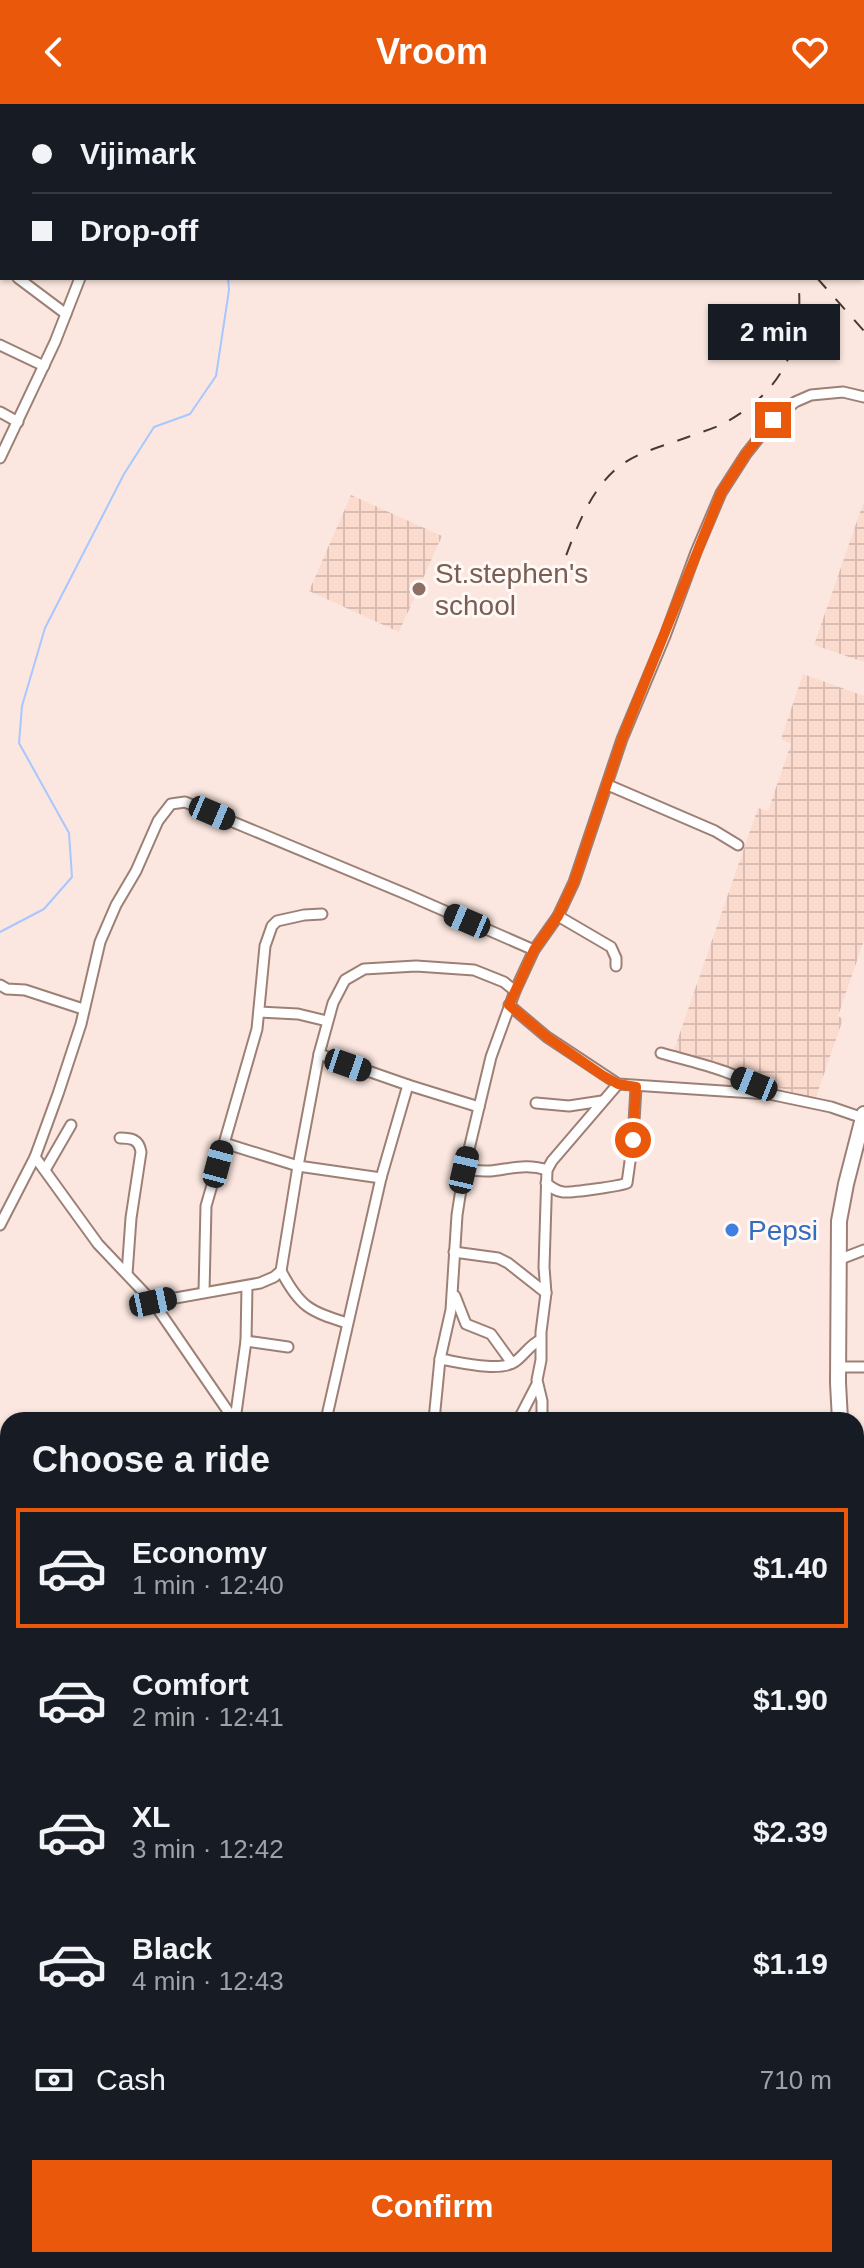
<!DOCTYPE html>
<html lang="en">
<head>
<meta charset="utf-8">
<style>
  body { margin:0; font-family:Helvetica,sans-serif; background:#242831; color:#f1f3f6; height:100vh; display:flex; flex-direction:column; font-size:30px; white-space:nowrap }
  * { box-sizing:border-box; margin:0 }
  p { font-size:26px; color:#9ea1a6 }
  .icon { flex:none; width:44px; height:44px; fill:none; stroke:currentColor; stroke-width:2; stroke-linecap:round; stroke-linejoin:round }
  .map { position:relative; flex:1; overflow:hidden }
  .panel { position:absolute; left:0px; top:1308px; width:864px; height:856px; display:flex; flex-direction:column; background:#171b24; border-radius:24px 24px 0 0; box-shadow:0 2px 6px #0004 }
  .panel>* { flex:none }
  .banner { position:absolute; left:0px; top:0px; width:864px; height:176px; box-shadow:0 2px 6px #0004; display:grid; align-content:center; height:176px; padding:0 32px; background:#171b24 }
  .end { position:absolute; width:36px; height:36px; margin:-18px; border:10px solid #ea580c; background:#fff; box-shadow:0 0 0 4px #fff }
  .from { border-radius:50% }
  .bubble { position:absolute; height:56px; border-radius:0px; background:#171b24; box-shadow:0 2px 6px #0004; font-size:26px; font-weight:600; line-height:56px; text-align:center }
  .car { position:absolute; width:24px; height:48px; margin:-24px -12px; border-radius:10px; box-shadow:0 0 6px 2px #0007; background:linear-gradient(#222 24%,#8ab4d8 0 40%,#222 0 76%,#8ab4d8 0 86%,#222 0) }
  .banner b { display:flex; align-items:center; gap:28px; height:76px; font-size:30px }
  .banner b+b { border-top:2px solid #363941 }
  .banner i { width:20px; height:20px; background:#f1f3f6 }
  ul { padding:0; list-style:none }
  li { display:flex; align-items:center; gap:24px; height:120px; margin:0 16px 12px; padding:0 16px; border:4px solid transparent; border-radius:0px }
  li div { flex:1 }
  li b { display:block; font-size:30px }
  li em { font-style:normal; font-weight:600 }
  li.active { border-color:#ea580c }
  li>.icon { width:72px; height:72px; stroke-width:1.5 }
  h2 { padding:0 32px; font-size:36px; line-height:96px }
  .pay { display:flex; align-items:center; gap:20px; height:88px; padding:0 32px; font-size:30px }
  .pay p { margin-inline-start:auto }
  .action { display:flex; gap:16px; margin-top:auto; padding:16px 32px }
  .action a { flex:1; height:92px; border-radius:0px; background:#ea580c; color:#fff; font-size:32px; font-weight:600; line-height:92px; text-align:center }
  header { display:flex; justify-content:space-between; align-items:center; height:104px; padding:0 32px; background:#ea580c; color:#fff; font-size:36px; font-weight:600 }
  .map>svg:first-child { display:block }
  .industrial { fill:url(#industrial-grid) }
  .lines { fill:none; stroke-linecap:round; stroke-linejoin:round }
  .stream { stroke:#a8c7ff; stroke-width:2 }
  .minor-casing { stroke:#9d8075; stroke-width:13 }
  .highway-casing { stroke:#9d8075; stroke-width:18 }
  .minor { stroke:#fff; stroke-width:9 }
  .highway { stroke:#fff; stroke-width:14 }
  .rail { stroke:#473a36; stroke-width:2; stroke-dasharray:14 14; stroke-linecap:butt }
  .route { stroke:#ea580c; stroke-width:10 }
  .education-dot { fill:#8d6e63; stroke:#fff8f5; stroke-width:3 }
  .shop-dot { fill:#3f7fe0; stroke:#fff8f5; stroke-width:3 }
  .labels { text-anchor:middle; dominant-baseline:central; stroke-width:6; stroke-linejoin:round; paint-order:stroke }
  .education-label { font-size:28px; fill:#785e54; stroke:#fff8f5; text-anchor:start }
  .shop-label { font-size:28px; fill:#366cbe; stroke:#fff8f5; text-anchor:start }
</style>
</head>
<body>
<header><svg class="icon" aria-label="back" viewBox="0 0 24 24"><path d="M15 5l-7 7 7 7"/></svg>Vroom<svg class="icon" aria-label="heart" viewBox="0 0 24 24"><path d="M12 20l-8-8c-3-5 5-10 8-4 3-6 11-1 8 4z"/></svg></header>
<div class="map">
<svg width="864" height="2164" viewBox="0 0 864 2164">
  <defs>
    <pattern id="industrial-grid" width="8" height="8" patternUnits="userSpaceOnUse" patternTransform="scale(2)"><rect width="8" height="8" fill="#fcdbcf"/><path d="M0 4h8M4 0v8" fill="none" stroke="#d8bbb1"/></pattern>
  </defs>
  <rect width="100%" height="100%" fill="#fbe7e0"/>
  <g class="industrial">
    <polygon points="351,391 442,432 399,528 309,487"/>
    <polygon points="864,397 864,558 814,541"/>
    <polygon points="803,570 864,592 864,836 838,912 843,915 815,996 674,946 758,704 768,707 791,640 781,635"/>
  </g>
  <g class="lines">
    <g class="stream">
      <polyline points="239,2 239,0"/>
      <polyline points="0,828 44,805 72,773 69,729 19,639 22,602 45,524 124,370 154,323 190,310 216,272 229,186 228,174"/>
    </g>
    <g class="minor-casing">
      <g id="minor">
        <polyline points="17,2 18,0"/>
        <polyline points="72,2 73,0"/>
        <polyline points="141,2 141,0"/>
        <polyline points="0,17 2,17"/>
        <polyline points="0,86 2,86"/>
        <polyline points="0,132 2,129"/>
        <polyline points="0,157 2,159"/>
        <polyline points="18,174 66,210"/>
        <polyline points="0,241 44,262"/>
        <polyline points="0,308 18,318"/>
        <polyline points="0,354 55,238 80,174"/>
        <polyline points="608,681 715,727 738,741"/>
        <polyline points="558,812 611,843 616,854 616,862"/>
        <polyline points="0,881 7,885 25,886 83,905"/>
        <polyline points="509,901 547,933 618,980 769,990 831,1003 863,1014"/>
        <polyline points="259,908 298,910 327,917"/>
        <path d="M 661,949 C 696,959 736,967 767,988"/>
        <polyline points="319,950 408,981"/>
        <polyline points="536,999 569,1002 602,997"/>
        <path d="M 120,1034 C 131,1034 139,1035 141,1048 L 131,1114 L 127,1170"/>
        <polyline points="224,1039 298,1062 381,1074"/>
        <polyline points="35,1053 98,1140 153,1198 234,1316"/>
        <polyline points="45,1066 71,1021"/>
        <path d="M 464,1066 C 472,1066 481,1067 490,1067 C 510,1065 527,1059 547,1066"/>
        <path d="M 546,1079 C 552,1084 556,1087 563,1088 C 570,1089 621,1082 627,1079 L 633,1036 L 636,983"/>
        <polyline points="0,1121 35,1053 58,990 81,920 100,838 116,801 136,767 158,717 171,700 185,698 406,790 534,846"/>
        <polyline points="454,1148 498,1154 508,1159 546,1189"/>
        <polyline points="838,1156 864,1146"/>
        <path d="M 281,1167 C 300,1203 309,1207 347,1219"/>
        <polyline points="204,1188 206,1102 257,925 265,842 272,822 277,817 304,811 322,810"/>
        <polyline points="455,1192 466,1220 491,1230 512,1259"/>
        <polyline points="153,1198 260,1179 274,1173 281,1167 298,1062 319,950 333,899 345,876 364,865 416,862 474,866 504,878 515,887"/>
        <polyline points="246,1237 288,1243"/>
        <path d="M 440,1255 C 459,1258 501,1269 516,1257 C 525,1250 530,1241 540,1236"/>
        <polyline points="838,1263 864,1263"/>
        <polyline points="235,1316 246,1237 247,1182"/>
        <polyline points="326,1316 381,1074 408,981 479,1003"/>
        <polyline points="434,1316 440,1255 451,1206 457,1111 464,1066 491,953 515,887 534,846 558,812 574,778 622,635 665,532 696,448 721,389 746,350 773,316 795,298 811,291 843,288 864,293"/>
        <polyline points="517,1316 521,1311 537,1280"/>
        <polyline points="542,1316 542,1297 537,1276 541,1256 541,1228 546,1189 544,1163 547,1066 552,1057 618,980"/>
        <polyline points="0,1460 8,1460"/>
        <polyline points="0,1547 8,1548"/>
        <polyline points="856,1553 858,1546 864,1540"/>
        <polyline points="0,1635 8,1635"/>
        <polyline points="0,1730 8,1729"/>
        <polyline points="856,1734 864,1738"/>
        <polyline points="0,1830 8,1830"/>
        <polyline points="856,1896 864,1903"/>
        <polyline points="0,1914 8,1915"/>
        <polyline points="5,2018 8,2019"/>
        <polyline points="0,2078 8,2078"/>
        <polyline points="137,2156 137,2164"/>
        <polyline points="44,2164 44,2156"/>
        <polyline points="226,2164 226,2156"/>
      </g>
    </g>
    <g class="highway-casing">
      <g id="highway">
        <polyline points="824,0 825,2"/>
        <polyline points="862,54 864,56"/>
        <polyline points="840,1316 838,1279 839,1117 846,1080 864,1010"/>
        <polyline points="856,1490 864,1506"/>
      </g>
    </g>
    <use href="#minor" class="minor"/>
    <use href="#highway" class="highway"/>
    <g class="rail">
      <polyline points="715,0 716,2"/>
      <polyline points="736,0 736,2"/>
      <polyline points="817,174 864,227"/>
      <path d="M 556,477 C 572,439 584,393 616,365 C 636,348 664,342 688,333 C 701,328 716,324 728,317 C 785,285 805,237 798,174"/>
    </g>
  </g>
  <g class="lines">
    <polyline class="route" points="633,1036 636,983 618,980 602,971 547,933 509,901 534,846 558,812 574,778 622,635 721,389 746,350 773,316"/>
  </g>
  <circle class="education-dot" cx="419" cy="485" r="8"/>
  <circle class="shop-dot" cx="732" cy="1126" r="8"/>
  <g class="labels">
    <g class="education-label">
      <text x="435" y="469">St.stephen's<tspan x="435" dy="32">school</tspan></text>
    </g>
    <g class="shop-label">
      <text x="748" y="1126">Pepsi</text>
    </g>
  </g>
</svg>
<i class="end from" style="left:633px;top:1036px"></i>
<i class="end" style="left:773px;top:316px"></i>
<div class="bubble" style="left:708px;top:200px;width:132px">2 min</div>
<i class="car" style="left:212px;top:709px;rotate:113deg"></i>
<i class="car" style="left:467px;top:817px;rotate:293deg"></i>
<i class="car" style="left:348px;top:961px;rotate:109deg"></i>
<i class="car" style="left:754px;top:980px;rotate:292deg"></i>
<i class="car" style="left:218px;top:1060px;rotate:15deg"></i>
<i class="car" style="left:464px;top:1066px;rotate:13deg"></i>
<i class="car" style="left:153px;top:1198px;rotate:78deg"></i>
<div class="banner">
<b><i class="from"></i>Vijimark</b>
<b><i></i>Drop-off</b>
</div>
<section class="panel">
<h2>Choose a ride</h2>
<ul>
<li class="active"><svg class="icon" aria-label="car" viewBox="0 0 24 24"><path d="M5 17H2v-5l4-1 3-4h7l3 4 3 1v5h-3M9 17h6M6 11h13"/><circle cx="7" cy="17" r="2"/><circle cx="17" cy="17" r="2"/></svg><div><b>Economy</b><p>1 min · 12:40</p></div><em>$1.40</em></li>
<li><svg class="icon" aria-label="car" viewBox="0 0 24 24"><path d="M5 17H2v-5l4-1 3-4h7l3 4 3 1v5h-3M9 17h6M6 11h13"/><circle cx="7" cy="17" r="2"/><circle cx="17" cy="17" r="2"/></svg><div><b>Comfort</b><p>2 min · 12:41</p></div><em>$1.90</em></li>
<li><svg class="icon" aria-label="car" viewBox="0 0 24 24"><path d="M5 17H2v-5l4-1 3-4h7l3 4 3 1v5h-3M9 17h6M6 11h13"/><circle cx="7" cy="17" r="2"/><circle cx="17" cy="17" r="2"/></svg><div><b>XL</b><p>3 min · 12:42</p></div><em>$2.39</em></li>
<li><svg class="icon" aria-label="car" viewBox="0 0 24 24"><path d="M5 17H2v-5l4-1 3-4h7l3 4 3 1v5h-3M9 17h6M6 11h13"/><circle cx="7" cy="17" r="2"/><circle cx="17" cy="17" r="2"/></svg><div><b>Black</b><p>4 min · 12:43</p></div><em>$1.19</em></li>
</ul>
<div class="pay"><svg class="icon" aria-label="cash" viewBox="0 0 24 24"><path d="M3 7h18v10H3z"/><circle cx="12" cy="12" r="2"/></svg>Cash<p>710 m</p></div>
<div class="action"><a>Confirm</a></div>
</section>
</div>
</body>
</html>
